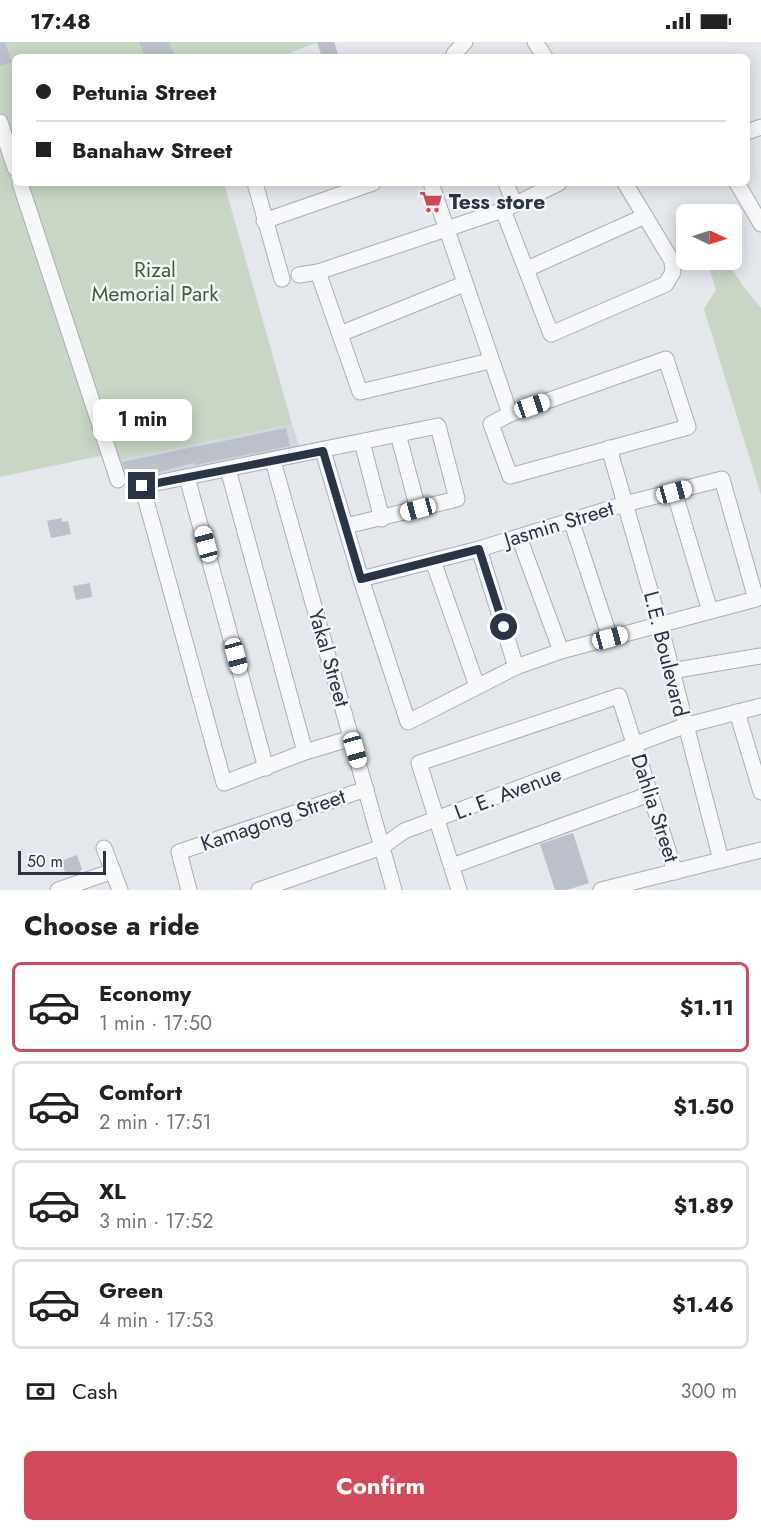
<!DOCTYPE html>
<html lang="en">
<head>
<meta charset="utf-8">
<style>
  body { margin:0; font-family:Jost,sans-serif; background:#f6f6f6; color:#222; height:100vh; display:flex; flex-direction:column; font-size:22px; white-space:nowrap }
  * { box-sizing:border-box; margin:0 }
  p { font-size:20px; color:#767676 }
  .icon { flex:none; width:33px; height:33px; fill:none; stroke:currentColor; stroke-width:2; stroke-linecap:round; stroke-linejoin:round }
  .map { position:relative; height:848px; overflow:hidden }
  .details { display:flex; flex-direction:column; background:#fff; flex:1 }
  .details>* { flex:none }
  .hud { position:absolute; left:12px; top:12px; width:738px; height:132px; border-radius:9px; box-shadow:0 3px 15px #0003; display:grid; align-content:center; height:132px; padding:0 24px; background:#fff }
  .needle { width:39px; rotate:94deg }
  .controls { position:absolute; left:676px; top:162px; display:grid; gap:12px }
  .controls a { display:grid; place-items:center; width:66px; height:66px; border-radius:9px; background:#fff; box-shadow:0 3px 15px #0003; font-size:30px }
  .scale { position:absolute; left:18px; bottom:15px; width:88px; box-sizing:border-box; padding-left:6px; border:3px solid #2b3445; border-top:0; font-size:16px; line-height:21px; white-space:nowrap; color:#2b3445; -webkit-text-stroke:4px #f4f6f9; paint-order:stroke }
  .end { position:absolute; width:27px; height:27px; margin:-14px; border:8px solid #2b3445; background:#fff; box-shadow:0 0 0 3px #fff }
  .from { border-radius:50% }
  .bubble { position:absolute; height:42px; border-radius:9px; background:#fff; box-shadow:0 3px 15px #0003; font-size:20px; font-weight:700; line-height:42px; text-align:center }
  .car { position:absolute; width:18px; height:36px; margin:-18px -9px; border-radius:8px; box-shadow:0 0 4px 2px #0007; background:linear-gradient(#fff 24%,#345 0 40%,#fff 0 76%,#345 0 86%,#fff 0) }
  .hud b { display:flex; align-items:center; gap:21px; height:57px; font-size:22px }
  .hud b+b { border-top:2px solid #e0e0e0 }
  .hud i { width:15px; height:15px; background:#222 }
  ul { padding:0; list-style:none }
  li { display:flex; align-items:center; gap:18px; height:90px; margin:0 12px 9px; padding:0 12px; border:3px solid #e0e0e0; border-radius:9px }
  li div { flex:1 }
  li b { display:block; font-size:22px }
  li em { font-style:normal; font-weight:700 }
  li.active { border-color:#d1495b }
  li>.icon { width:54px; height:54px; stroke-width:1.5 }
  h2 { padding:0 24px; font-size:27px; line-height:72px }
  .pay { display:flex; align-items:center; gap:15px; height:66px; padding:0 24px; font-size:22px }
  .pay p { margin-inline-start:auto }
  .button { display:flex; gap:12px; margin-top:auto; padding:12px 24px }
  .button a { flex:1; height:69px; border-radius:9px; background:#d1495b; color:#fff; font-size:24px; font-weight:700; line-height:69px; text-align:center }
  .status { display:flex; justify-content:space-between; align-items:center; height:42px; padding:0 30px; background:#fff; direction:ltr }
  .status svg { height:16px; fill:currentColor }
  .map>svg:first-child { display:block }
  .built { fill:#d2d6de }
  .green { fill:#c9d6c5 }
  .building { fill:#bbc0ca }
  .lines { fill:none; stroke-linecap:round; stroke-linejoin:round }
  .minor-casing { stroke:#a9aeb7; stroke-width:17 }
  .minor { stroke:#f7f8fa; stroke-width:15 }
  .route { stroke:#2b3445; stroke-width:8 }
  .labels { text-anchor:middle; dominant-baseline:central; stroke-width:5; stroke-linejoin:round; paint-order:stroke }
  .poi-label { font-size:21px; font-weight:bold; fill:#2b3445; stroke:#f4f6f9; text-anchor:start }
  .park-label { font-size:21px; fill:#3f6138; stroke:#f4f6f9 }
  .street-label { font-size:21px; fill:#2b3445; stroke:#f4f6f9 }
</style>
</head>
<body>
<div class="status"><b>17:48</b><svg viewBox="0 0 49 12"><path d="M0 12V9h3v3zM5 12V6h3v6zM10 12V3h3v9zM15 12V0h3v12zM26 1h20v11H26zM47 4h2v5h-2z"/></svg></div>
<div class="map">
<svg width="761" height="848" viewBox="0 0 761 848">
  <rect width="100%" height="100%" fill="#e4e7ec"/>
  <polygon class="built" points="292,382 301,410 121,442 115,419"/>
  <g class="green">
    <polygon points="0,0 318,0 279,15 15,15 15,114 0,69"/>
    <polygon points="0,99 104,413 0,435"/>
    <polygon points="24,141 224,141 292,382 115,419"/>
    <polygon points="707,218 726,218 743,244 761,266 761,453 704,267 716,248"/>
  </g>
  <g class="building">
    <polygon points="0,0 5,0 12,20 0,24"/>
    <polygon points="139,0 169,0 175,15 145,15"/>
    <polygon points="317,0 334,0 339,15 322,15"/>
    <polygon points="286,386 290,404 195,423 194,421 128,438 122,420"/>
    <polygon points="62,476 62,480 68,479 71,492 51,496 47,479"/>
    <polygon points="90,541 92,555 76,558 73,544"/>
    <polygon points="573,791 589,841 567,848 555,848 540,802"/>
    <polygon points="77,813 82,827 79,830 66,833 61,819"/>
  </g>
  <g class="lines">
    <g class="minor-casing">
      <g id="minor">
        <polyline points="535,0 545,15"/>
        <polyline points="455,15 454,12 465,0"/>
        <polyline points="0,80 15,126"/>
        <polyline points="747,90 761,85"/>
        <polyline points="20,141 118,438"/>
        <polyline points="255,141 282,237"/>
        <polyline points="431,141 510,372"/>
        <polyline points="506,141 514,161"/>
        <polyline points="737,141 761,182"/>
        <polyline points="503,168 551,292 666,242 673,230 672,219 625,141"/>
        <polyline points="264,179 373,141"/>
        <polyline points="527,227 645,174"/>
        <polyline points="318,230 360,350 490,319"/>
        <polyline points="299,233 318,230 503,168 559,141"/>
        <polyline points="340,292 464,242"/>
        <polygon points="666,317 688,385 510,434 491,382 510,372"/>
        <polyline points="398,392 418,467"/>
        <polyline points="362,400 382,477"/>
        <polyline points="609,406 660,583 721,818"/>
        <polyline points="323,409 361,537 408,680 516,625 561,609 756,557 722,437 625,462 479,507 361,537"/>
        <polyline points="273,419 394,848"/>
        <polyline points="228,427 305,710"/>
        <polyline points="187,435 266,726"/>
        <polyline points="674,449 710,569"/>
        <polyline points="571,478 610,596"/>
        <polyline points="346,484 457,457 438,384 142,444 224,741 305,710 352,696"/>
        <polyline points="519,495 561,609"/>
        <polyline points="479,507 516,625"/>
        <polyline points="433,519 477,644"/>
        <polyline points="671,629 761,614"/>
        <polyline points="737,670 761,750"/>
        <polyline points="104,806 120,848"/>
        <polyline points="452,824 650,752"/>
        <polyline points="58,848 113,829"/>
        <polyline points="189,848 179,810 366,747"/>
        <polyline points="259,848 382,805 404,789 684,684 761,664"/>
        <polyline points="459,848 419,721 619,654 675,830"/>
        <polyline points="601,848 761,808"/>
      </g>
    </g>
    <use href="#minor" class="minor"/>
  </g>
  <g class="lines">
    <polyline class="route" points="142,444 323,409 361,537 479,507 504,585"/>
  </g>
  <defs>
    <g id="supermarket-bare" transform="scale(1.8)"><path d="M-6-5.5h2.5l.6 2H6L4.5 2H-2.5L-4.4-4H-6ZM-1.5 3.2a1.3 1.3 0 1 0 .1 0ZM3 3.2a1.3 1.3 0 1 0 .1 0Z" fill="#d1495b" stroke="#f4f6f9" stroke-width="2.5" paint-order="stroke"/></g>
  </defs>
  <g fill-rule="evenodd">
    <use href="#supermarket-bare" x="431" y="160"/>
  </g>
  <g class="labels">
    <g class="poi-label">
      <text x="449" y="160">Tess store</text>
    </g>
    <g class="park-label">
      <text x="155" y="228">Rizal<tspan x="155" dy="24">Memorial Park</tspan></text>
    </g>
    <g class="street-label">
      <text transform="translate(559 482) rotate(-17)">Jasmin Street</text>
      <text transform="translate(666 612) rotate(76)">L.E. Boulevard</text>
      <text transform="translate(329 616) rotate(74)">Yakal Street</text>
      <text transform="translate(508 751) rotate(-21)">L. E. Avenue</text>
      <text transform="translate(655 766) rotate(72)">Dahlia Street</text>
      <text transform="translate(273 778) rotate(-19)">Kamagong Street</text>
    </g>
  </g>
</svg>
<div class="controls">
<a><svg class="needle" viewBox="-14 -14 28 28"><path d="M0-13l5 13h-10z" fill="#e53935"/><path d="M0 13l5-13h-10z" fill="#767676"/></svg></a>
</div>
<div class="scale">50 m</div>
<i class="end from" style="left:504px;top:585px"></i>
<i class="end" style="left:142px;top:444px"></i>
<div class="bubble" style="left:93px;top:357px;width:99px">1 min</div>
<i class="car" style="left:532px;top:364px;rotate:71deg"></i>
<i class="car" style="left:674px;top:450px;rotate:75deg"></i>
<i class="car" style="left:418px;top:467px;rotate:255deg"></i>
<i class="car" style="left:206px;top:502px;rotate:345deg"></i>
<i class="car" style="left:610px;top:596px;rotate:75deg"></i>
<i class="car" style="left:236px;top:614px;rotate:165deg"></i>
<i class="car" style="left:355px;top:708px;rotate:164deg"></i>
<div class="hud">
<b><i class="from"></i>Petunia Street</b>
<b><i></i>Banahaw Street</b>
</div>
</div>
<section class="details">
<h2>Choose a ride</h2>
<ul>
<li class="active"><svg class="icon" aria-label="car" viewBox="0 0 24 24"><path d="M5 17H2v-5l4-1 3-4h7l3 4 3 1v5h-3M9 17h6M6 11h13"/><circle cx="7" cy="17" r="2"/><circle cx="17" cy="17" r="2"/></svg><div><b>Economy</b><p>1 min · 17:50</p></div><em>$1.11</em></li>
<li><svg class="icon" aria-label="car" viewBox="0 0 24 24"><path d="M5 17H2v-5l4-1 3-4h7l3 4 3 1v5h-3M9 17h6M6 11h13"/><circle cx="7" cy="17" r="2"/><circle cx="17" cy="17" r="2"/></svg><div><b>Comfort</b><p>2 min · 17:51</p></div><em>$1.50</em></li>
<li><svg class="icon" aria-label="car" viewBox="0 0 24 24"><path d="M5 17H2v-5l4-1 3-4h7l3 4 3 1v5h-3M9 17h6M6 11h13"/><circle cx="7" cy="17" r="2"/><circle cx="17" cy="17" r="2"/></svg><div><b>XL</b><p>3 min · 17:52</p></div><em>$1.89</em></li>
<li><svg class="icon" aria-label="car" viewBox="0 0 24 24"><path d="M5 17H2v-5l4-1 3-4h7l3 4 3 1v5h-3M9 17h6M6 11h13"/><circle cx="7" cy="17" r="2"/><circle cx="17" cy="17" r="2"/></svg><div><b>Green</b><p>4 min · 17:53</p></div><em>$1.46</em></li>
</ul>
<div class="pay"><svg class="icon" aria-label="cash" viewBox="0 0 24 24"><path d="M3 7h18v10H3z"/><circle cx="12" cy="12" r="2"/></svg>Cash<p>300 m</p></div>
<div class="button"><a>Confirm</a></div>
</section>
</body>
</html>
